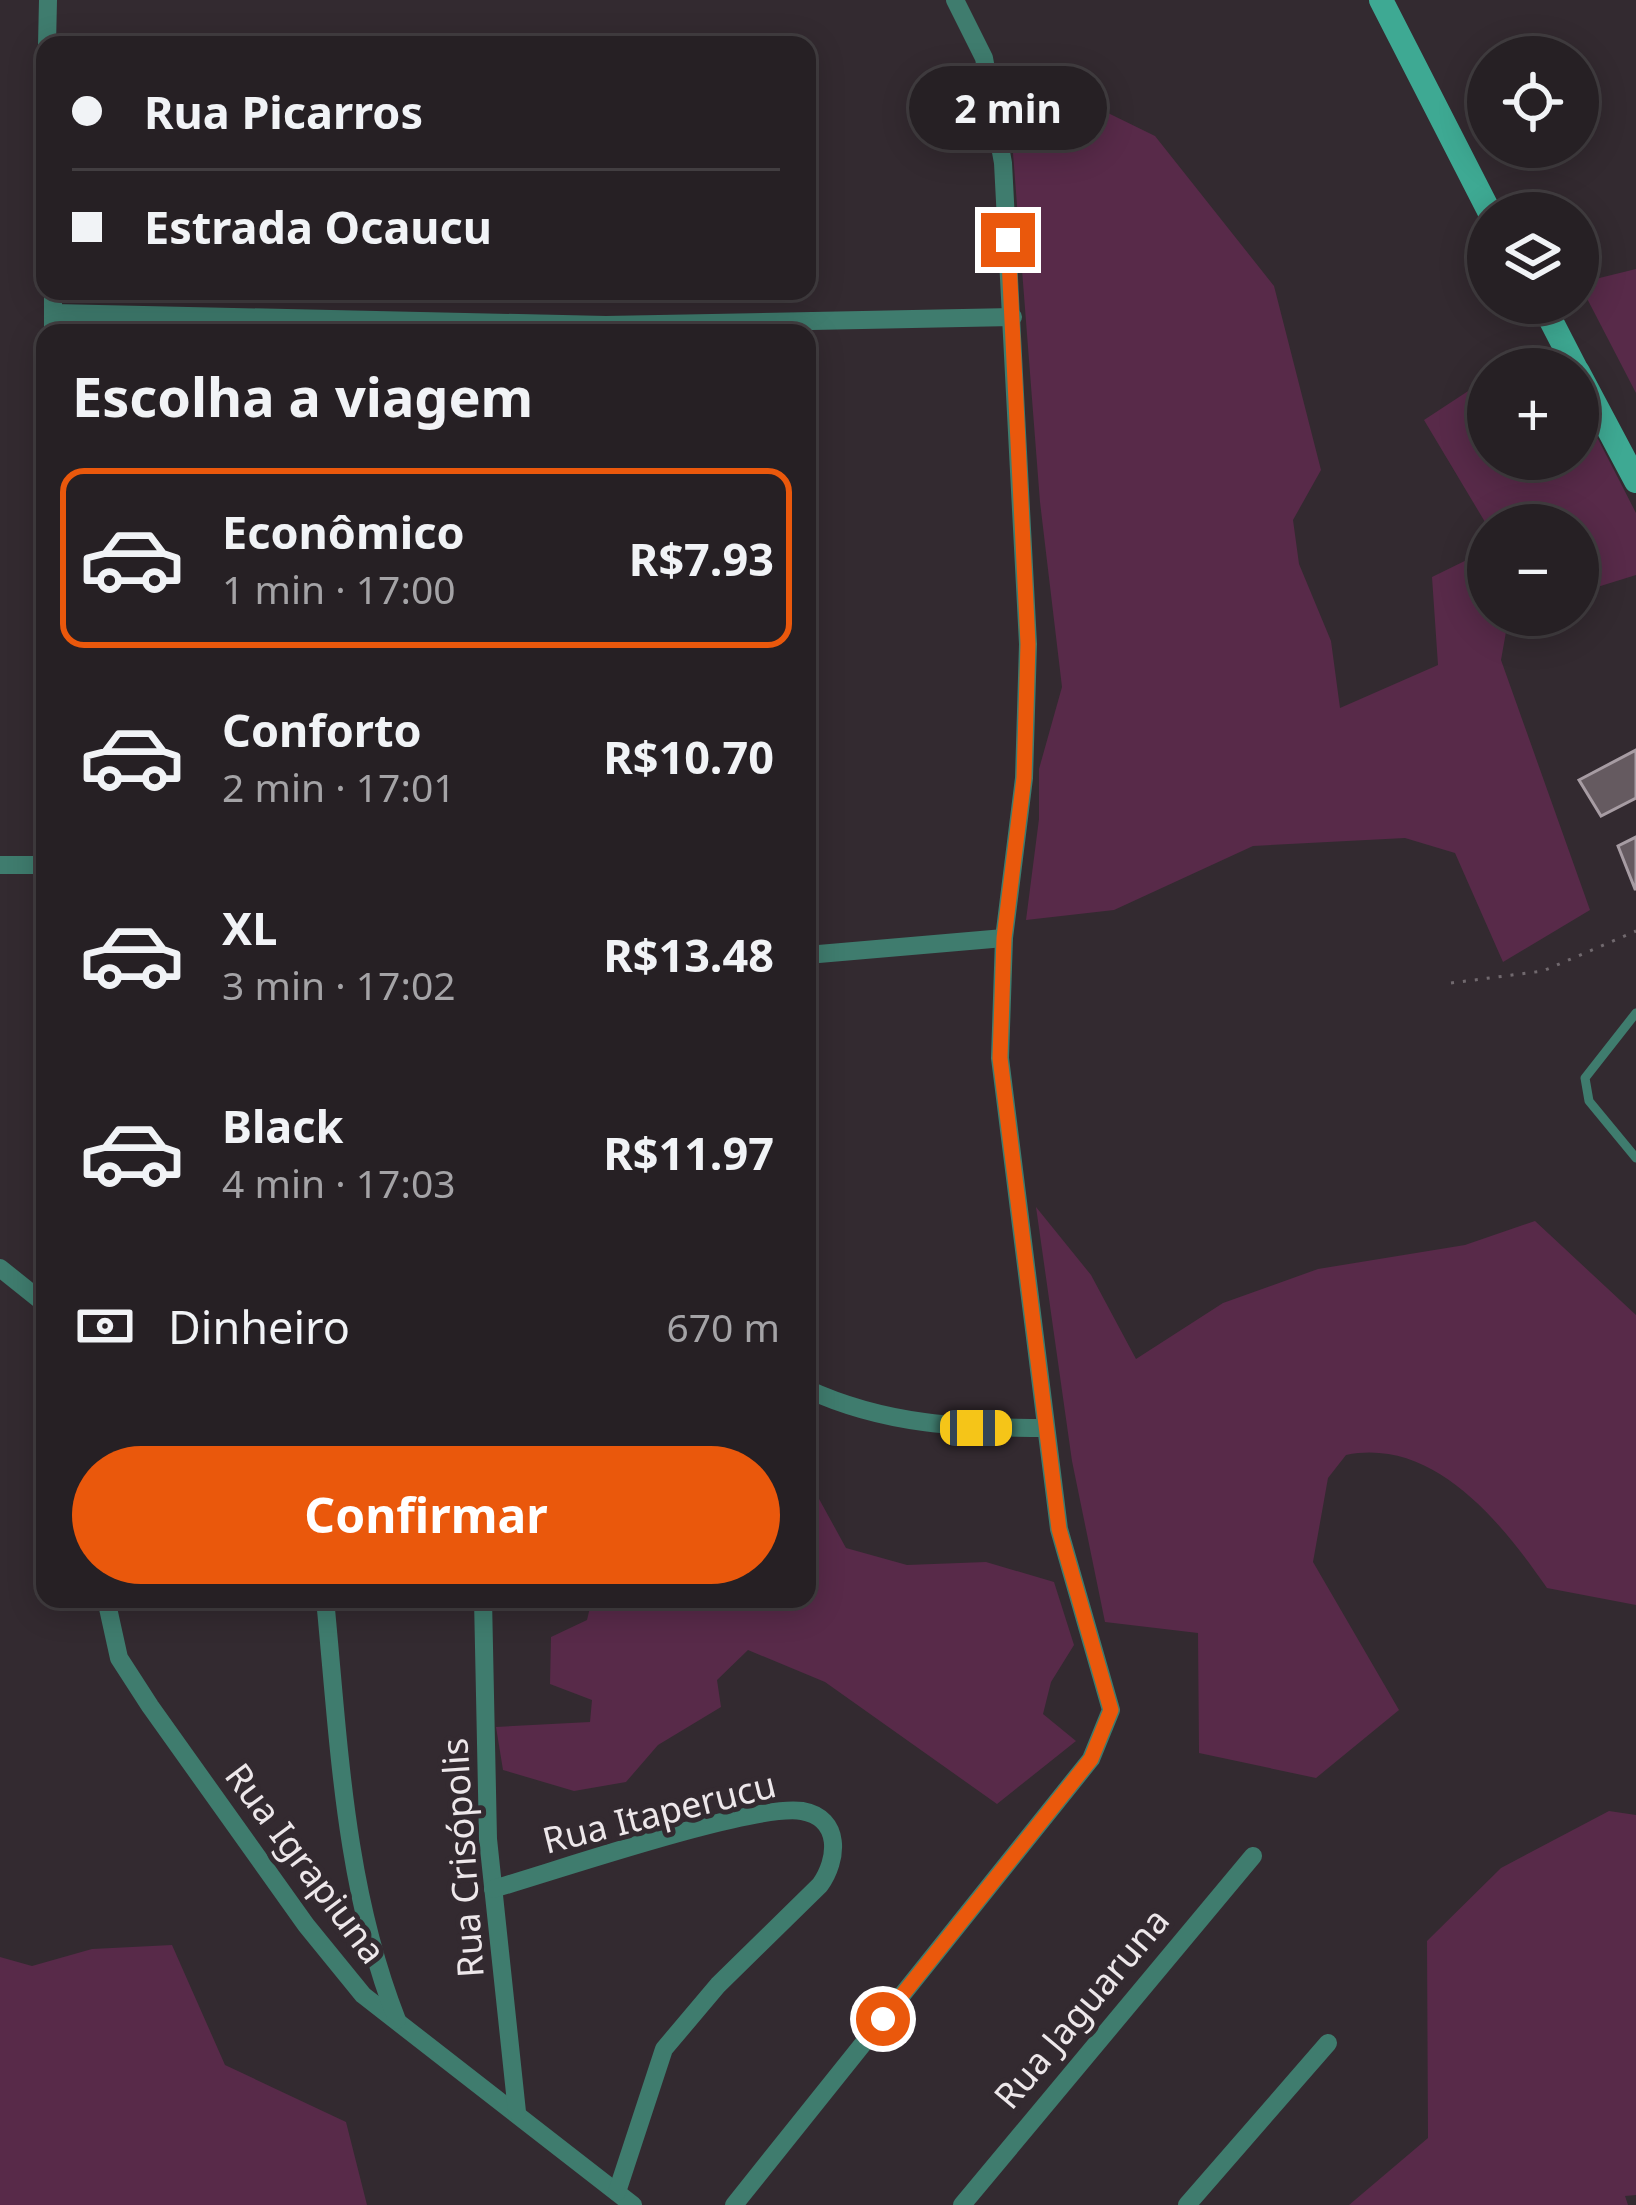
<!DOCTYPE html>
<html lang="pt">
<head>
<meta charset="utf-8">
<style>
  body { margin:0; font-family:"Noto Sans",sans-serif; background:#322d31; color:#f1f3f6; height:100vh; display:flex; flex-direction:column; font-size:45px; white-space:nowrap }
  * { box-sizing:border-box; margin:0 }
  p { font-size:39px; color:#a4a3a6 }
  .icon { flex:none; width:66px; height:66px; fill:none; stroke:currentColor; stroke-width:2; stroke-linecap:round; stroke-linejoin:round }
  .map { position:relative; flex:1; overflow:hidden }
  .panel { position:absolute; left:36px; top:324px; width:780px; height:1284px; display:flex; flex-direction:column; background:#262024; border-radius:24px; box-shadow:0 6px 30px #0003,0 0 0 3px #423e41 }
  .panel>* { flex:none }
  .top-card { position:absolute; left:36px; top:36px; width:780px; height:264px; border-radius:24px; box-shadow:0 6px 30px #0003,0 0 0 3px #423e41; display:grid; align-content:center; height:264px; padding:0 36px; background:#262024 }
  .buttons { position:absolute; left:1467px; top:36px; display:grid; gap:24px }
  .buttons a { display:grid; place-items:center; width:132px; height:132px; border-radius:50%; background:#262024; box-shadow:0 6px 30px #0003,0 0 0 3px #423e41; font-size:60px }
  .end { position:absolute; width:54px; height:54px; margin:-27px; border:15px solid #ea580c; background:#fff; box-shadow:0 0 0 6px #fff }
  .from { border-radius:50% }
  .bubble { position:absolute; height:84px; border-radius:42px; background:#262024; box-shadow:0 6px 30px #0003,0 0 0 3px #423e41; font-size:39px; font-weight:700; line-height:84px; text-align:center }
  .car { position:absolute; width:36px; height:72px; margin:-36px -18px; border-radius:15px; box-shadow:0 0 9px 3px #0007; background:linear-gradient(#f5c518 24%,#345 0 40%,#f5c518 0 76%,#345 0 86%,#f5c518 0) }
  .top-card b { display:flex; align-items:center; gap:42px; height:114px; font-size:45px }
  .top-card b+b { border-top:3px solid #423e41 }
  .top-card i { width:30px; height:30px; background:#f1f3f6 }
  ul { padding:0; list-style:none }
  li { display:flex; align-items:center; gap:36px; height:180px; margin:0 24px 18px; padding:0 12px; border:6px solid transparent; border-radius:24px }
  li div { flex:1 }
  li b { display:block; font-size:45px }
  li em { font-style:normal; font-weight:700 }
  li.selected { border-color:#ea580c }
  li>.icon { width:108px; height:108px; stroke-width:1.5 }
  h2 { padding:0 36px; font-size:54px; line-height:144px }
  .pay { display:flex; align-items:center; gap:30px; height:132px; padding:0 36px; font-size:45px }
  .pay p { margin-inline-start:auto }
  .action { display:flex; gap:24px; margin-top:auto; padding:24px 36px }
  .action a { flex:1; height:138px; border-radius:72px; background:#ea580c; color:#fff; font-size:48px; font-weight:700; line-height:138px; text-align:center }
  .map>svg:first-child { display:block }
  .green { fill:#582a49 }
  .building { fill:#655a60; stroke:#a79ca3; stroke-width:3 }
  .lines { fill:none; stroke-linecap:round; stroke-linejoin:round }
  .path { stroke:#71696e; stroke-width:3; stroke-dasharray:3 9; stroke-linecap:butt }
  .lane { stroke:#3f7c6e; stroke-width:9 }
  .street { stroke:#3f7c6e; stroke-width:18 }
  .secondary { stroke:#3ea993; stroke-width:24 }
  .route { stroke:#ea580c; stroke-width:15 }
  .labels { text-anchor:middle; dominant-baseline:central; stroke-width:10; stroke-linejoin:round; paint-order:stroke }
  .street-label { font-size:36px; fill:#ede7ea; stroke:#332a30 }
</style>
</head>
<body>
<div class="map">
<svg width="1636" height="2205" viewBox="0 0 1636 2205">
  <rect width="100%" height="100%" fill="#332a30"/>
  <g class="green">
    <polygon points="1006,63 1155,136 1274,286 1321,470 1293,520 1299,564 1331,641 1340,708 1438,665 1432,577 1479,554 1485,522 1424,420 1488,378 1488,459 1578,459 1578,426 1598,439 1636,513 1636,575 1578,593 1578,525 1488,525 1488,615 1509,615 1501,660 1590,910 1503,962 1455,853 1405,838 1253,846 1114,910 1026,920 1039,819 1039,769 1062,687 1040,502"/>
    <polygon points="1636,269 1636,393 1579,283"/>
    <path d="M 1036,1207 L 1091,1275 L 1136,1359 L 1223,1303 L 1318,1269 L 1465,1245 L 1535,1221 L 1636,1315 L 1636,1605 L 1547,1588 C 1502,1523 1434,1437 1346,1455 L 1328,1478 L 1313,1562 L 1399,1710 L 1316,1778 L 1199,1753 L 1198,1633 L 1105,1622 L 1072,1461 Z"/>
    <polygon points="807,1477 846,1548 907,1565 986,1562 1054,1582 1074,1645 1051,1682 1043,1714 1076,1741 997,1804 825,1682 748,1650 717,1680 721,1707 658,1745 626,1782 574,1791 503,1770 496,1727 590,1722 592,1700 550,1684 551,1637 587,1620 592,1599 807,1599"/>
    <polygon points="1609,1811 1636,1815 1636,2195 1625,2196 1628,2205 1349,2205 1428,2138 1427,1941 1501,1868"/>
    <polygon points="172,1945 225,2065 346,2122 367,2205 0,2205 0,1957 32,1966 92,1949"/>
  </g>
  <g class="building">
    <polygon points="1636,750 1636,798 1601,816 1579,780"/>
    <polygon points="1636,837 1636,889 1635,889 1618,846"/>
  </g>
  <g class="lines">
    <polyline class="path" points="1451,983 1543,971 1636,931"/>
    <polyline class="lane" points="1636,1013 1585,1078 1589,1101 1636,1158"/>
    <g class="street">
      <polyline points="47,45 48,0"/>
      <polyline points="54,313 606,325 1013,317"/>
      <polyline points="53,333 53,291"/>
      <polyline points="45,544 45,613"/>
      <polyline points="0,865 45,865"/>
      <polyline points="807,955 1004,938"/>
      <polyline points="0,1268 45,1304"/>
      <path d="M 807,1389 C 885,1425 961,1428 1046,1428"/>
      <polyline points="106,1599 119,1658 150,1706 306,1925 363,1995 633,2205"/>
      <path d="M 325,1599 C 339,1742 344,1886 397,2020"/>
      <polyline points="483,1599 488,1839 517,2112"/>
      <path d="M 493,1889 C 553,1872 753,1803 802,1811 C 842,1818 838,1860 820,1885 L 718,1985 L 664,2049 L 617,2192"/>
      <polyline points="734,2205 1091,1759 1111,1710 1059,1529 1000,1058 1004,938 1024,778 1028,644 1003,163 984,58 955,0"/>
      <polyline points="962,2205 1253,1856"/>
      <polyline points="1187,2205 1328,2043"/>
    </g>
    <g class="secondary">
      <polyline points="1381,0 1490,213"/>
      <polyline points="1542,303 1576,369"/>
      <polyline points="1578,372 1636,481"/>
    </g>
  </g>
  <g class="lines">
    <polyline class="route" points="883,2019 1091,1759 1111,1710 1059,1529 1000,1058 1004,938 1024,778 1028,644 1008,240"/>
  </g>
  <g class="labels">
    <g class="street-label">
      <text transform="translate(659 1812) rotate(-14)">Rua Itaperucu</text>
      <text transform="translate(462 1858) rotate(-94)">Rua Crisópolis</text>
      <text transform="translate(306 1863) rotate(53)">Rua Igrapiuna</text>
      <text transform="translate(1081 2008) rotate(-50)">Rua Jaguaruna</text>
    </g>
  </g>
</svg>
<div class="buttons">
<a><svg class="icon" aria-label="locate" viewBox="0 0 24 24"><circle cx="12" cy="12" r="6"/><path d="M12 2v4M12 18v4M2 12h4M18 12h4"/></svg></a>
<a><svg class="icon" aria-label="layers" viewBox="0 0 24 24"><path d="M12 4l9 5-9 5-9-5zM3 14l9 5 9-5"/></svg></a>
<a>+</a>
<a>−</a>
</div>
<i class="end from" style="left:883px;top:2019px"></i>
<i class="end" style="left:1008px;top:240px"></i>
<div class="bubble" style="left:909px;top:66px;width:198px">2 min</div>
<i class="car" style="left:976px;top:1428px;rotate:90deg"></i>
<div class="top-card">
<b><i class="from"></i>Rua Picarros</b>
<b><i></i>Estrada Ocaucu</b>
</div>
<section class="panel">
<h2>Escolha a viagem</h2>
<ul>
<li class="selected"><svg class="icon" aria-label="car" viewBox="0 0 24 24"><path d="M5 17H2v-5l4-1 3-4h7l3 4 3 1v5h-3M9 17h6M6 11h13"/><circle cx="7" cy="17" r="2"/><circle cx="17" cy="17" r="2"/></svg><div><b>Econômico</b><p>1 min · 17:00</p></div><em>R$7.93</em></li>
<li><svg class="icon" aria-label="car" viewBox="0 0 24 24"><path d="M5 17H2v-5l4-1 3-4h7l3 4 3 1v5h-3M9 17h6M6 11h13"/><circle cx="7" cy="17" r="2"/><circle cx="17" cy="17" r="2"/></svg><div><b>Conforto</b><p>2 min · 17:01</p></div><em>R$10.70</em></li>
<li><svg class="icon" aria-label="car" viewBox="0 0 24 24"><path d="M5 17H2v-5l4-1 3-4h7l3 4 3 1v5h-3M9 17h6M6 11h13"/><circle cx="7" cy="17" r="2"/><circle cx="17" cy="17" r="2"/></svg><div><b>XL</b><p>3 min · 17:02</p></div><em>R$13.48</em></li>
<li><svg class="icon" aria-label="car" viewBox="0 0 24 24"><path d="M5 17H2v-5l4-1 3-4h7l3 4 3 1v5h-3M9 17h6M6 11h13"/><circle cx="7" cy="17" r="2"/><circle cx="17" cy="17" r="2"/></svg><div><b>Black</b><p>4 min · 17:03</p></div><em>R$11.97</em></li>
</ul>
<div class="pay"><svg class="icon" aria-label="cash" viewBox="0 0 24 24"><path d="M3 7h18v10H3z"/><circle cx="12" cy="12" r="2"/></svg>Dinheiro<p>670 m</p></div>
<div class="action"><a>Confirmar</a></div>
</section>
</div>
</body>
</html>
